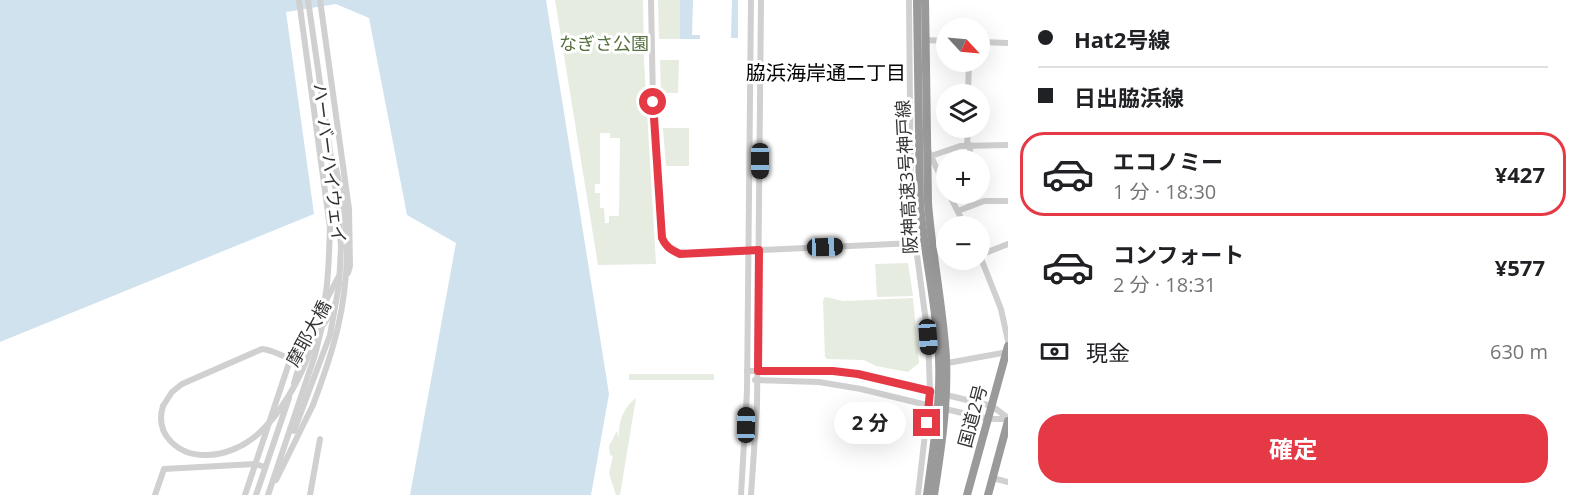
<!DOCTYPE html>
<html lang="ja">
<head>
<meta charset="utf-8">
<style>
  body { margin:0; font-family:"Open Sans","Noto Sans JP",sans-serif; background:#f2f2f2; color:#202124; height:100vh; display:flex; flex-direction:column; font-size:22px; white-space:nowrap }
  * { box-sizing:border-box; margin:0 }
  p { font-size:20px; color:#757577 }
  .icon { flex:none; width:33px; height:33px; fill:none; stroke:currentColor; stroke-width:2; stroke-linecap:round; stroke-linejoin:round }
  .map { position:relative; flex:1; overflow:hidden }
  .sheet { display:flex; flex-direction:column; background:#fff; width:570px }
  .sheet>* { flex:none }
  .hud { display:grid; align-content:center; height:132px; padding:0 30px; background:#fff }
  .needle { width:39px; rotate:116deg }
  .fabs { position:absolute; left:936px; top:18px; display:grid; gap:12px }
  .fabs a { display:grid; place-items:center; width:54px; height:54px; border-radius:50%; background:#fff; box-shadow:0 6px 24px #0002; font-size:30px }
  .end { position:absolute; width:27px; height:27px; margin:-14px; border:8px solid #e63946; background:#fff; box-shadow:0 0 0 3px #fff }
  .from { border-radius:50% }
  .bubble { position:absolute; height:42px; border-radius:21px; background:#fff; box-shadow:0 6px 24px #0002; font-size:20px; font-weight:700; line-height:42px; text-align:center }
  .car { position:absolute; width:18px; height:36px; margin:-18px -9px; border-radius:8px; box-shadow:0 0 4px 2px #0007; background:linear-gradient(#222 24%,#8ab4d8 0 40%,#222 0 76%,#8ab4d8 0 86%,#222 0) }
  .hud b { display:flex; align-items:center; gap:21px; height:57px; font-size:22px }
  .hud b+b { border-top:2px solid #e0e0e0 }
  .hud i { width:15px; height:15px; background:#202124 }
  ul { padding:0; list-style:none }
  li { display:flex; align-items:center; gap:18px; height:84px; margin:0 12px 9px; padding:0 18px; border:3px solid transparent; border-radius:24px }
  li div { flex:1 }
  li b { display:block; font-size:22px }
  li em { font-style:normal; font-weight:700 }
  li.current { border-color:#e63946 }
  li>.icon { width:54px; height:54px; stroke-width:1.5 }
  .pay { display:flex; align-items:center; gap:15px; height:66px; padding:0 30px; font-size:22px }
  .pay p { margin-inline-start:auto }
  .primary-button { display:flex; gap:12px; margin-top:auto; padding:12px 30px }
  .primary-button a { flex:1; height:69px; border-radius:24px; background:#e63946; color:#fff; font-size:24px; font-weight:700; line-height:69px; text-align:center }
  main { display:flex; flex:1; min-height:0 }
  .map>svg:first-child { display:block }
  .green { fill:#e6ecdf; fill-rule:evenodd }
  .water { fill:#cfe2ee }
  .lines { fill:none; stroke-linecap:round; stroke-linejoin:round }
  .minor { stroke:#d0d0d0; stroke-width:6 }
  .highway { stroke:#9a9a9a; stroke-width:8 }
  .minor-bridge { stroke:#d0d0d0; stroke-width:6 }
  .highway-bridge { stroke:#9a9a9a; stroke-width:8 }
  .route { stroke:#e63946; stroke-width:8 }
  .labels { text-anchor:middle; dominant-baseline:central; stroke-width:6; stroke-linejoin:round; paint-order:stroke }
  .park-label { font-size:18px; fill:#56703f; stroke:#fff }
  .street-label { font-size:18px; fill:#333; stroke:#fff }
  .neighbourhood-label { font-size:20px; fill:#000; stroke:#fff }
</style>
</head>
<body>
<main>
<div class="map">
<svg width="1008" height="495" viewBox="0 0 1008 495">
  <rect width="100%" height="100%" fill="#fff"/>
  <g class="green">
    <path d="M 555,0 L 643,0 L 644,61 L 656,264 L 598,265 ZM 600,133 L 610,133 L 610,138 L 620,138 L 619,216 L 609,216 L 609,223 L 605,223 L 604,208 L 600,208 L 600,193 L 595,193 L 595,184 L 600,184 Z"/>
    <polygon points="658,0 680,0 680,39 659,39"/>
    <polygon points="660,60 679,60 678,93 661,93"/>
    <polygon points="663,128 689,128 689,166 666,166"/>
    <polygon points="908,263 913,296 877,297 875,264"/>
    <polygon points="825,297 843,301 913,298 919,363 908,372 876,366 864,360 827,359 825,357 823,301"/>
    <rect x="629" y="374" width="85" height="6"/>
    <path d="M 636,398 L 620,495 L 616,495 L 609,473 L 613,456 L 610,455 L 609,446 L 617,431 L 619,438 C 618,422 623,408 636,398 Z"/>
  </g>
  <g class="water">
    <polygon points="0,0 546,0 609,394 591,495 410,495 456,243 407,215 369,18 336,4 286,12 314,214 0,342"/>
    <polygon points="680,0 693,0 692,35 700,35 700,39 680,39"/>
    <polygon points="732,0 738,0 738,38 731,38"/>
  </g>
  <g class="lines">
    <g class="minor">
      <polyline points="299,0 330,228"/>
      <polyline points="308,0 338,207 341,247"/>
      <polyline points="320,0 349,209 350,266 348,273"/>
      <path d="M 651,0 L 653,102 L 662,238 C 670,255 683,253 700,253 L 915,243"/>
      <polyline points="909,0 911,210 928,337 930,391 918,495"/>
      <polyline points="925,40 946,41"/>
      <polyline points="980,42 1008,43"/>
      <polyline points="968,94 969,62"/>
      <polyline points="967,145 968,128"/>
      <polyline points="928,150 946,188"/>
      <polyline points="931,156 960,146 1008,145"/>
      <polyline points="970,160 970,145"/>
      <polyline points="336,168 344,206 346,235"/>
      <polyline points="949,194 965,226"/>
      <polyline points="970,206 970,194"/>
      <polyline points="958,211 984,201 1008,201"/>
      <polyline points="980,255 1008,244"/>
      <polyline points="980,256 1001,309 1008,341"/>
      <polyline points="324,324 335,304"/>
      <polyline points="942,364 1008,352"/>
      <polyline points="747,371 833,371 858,374 932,392"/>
      <polyline points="755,380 819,382 861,389 931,406"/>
      <polyline points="294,383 300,364 311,346"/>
      <polyline points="942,394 992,406 1008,418"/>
      <path d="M 163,406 L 172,392 L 182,384 L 262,349 C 278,350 288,364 303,356"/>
      <polyline points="941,408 988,419 1007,419"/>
      <polyline points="993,478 1008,482"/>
      <polyline points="276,480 313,405"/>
      <polyline points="155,495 164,469 255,464 265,467"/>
      <polyline points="245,495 290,360 309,332 339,276"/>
      <polyline points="256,495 289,398"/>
      <polyline points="310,495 320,439"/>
      <polyline points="741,495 747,391 751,0"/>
      <polyline points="751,495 757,407 761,0"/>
    </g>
    <g class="highway">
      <polyline points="967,495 1008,346"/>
      <polyline points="988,495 1008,421"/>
    </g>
    <g class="minor-bridge">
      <path d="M 313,405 C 334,349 347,307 347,246"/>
      <path d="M 163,406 C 154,435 179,456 207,455 C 225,455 244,446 257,435 C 294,402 319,340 326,292 C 329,271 329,249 330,228"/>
      <polyline points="294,431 330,335 339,285 341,247"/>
      <polyline points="268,495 315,355 327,306"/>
    </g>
    <g class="highway-bridge">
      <path d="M 917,0 L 920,203 C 924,255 937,306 939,358 C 941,404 933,450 927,495"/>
      <path d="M 925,0 L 928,203 C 932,255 943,306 946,358 C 948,404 941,450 934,495"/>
    </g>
  </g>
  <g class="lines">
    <path class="route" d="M 653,102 L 662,238 C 666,247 671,250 680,254 L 759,250 L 758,371 L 833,371 L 858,374 L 930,391 L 927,423"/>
  </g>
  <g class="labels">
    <g class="park-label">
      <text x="604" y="43">なぎさ公園</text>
    </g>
    <g class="street-label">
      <text transform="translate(330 163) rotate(83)">ハーバーハイウェイ</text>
      <text transform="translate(906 177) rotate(-93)">阪神高速3号神戸線</text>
      <text transform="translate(308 333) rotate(-61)">摩耶大橋</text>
      <text transform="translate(972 416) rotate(-75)">国道2号</text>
    </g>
    <g class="neighbourhood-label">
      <text x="826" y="72">脇浜海岸通二丁目</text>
    </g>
  </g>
</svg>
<div class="fabs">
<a><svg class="needle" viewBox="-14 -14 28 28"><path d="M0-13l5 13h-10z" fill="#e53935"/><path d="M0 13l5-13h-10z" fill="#757577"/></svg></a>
<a><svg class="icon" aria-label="layers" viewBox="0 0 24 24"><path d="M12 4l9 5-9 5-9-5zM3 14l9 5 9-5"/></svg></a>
<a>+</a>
<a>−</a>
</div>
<i class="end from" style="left:653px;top:102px"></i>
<i class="end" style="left:927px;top:423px"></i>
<div class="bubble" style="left:834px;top:402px;width:72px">2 分</div>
<i class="car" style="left:760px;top:161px;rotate:180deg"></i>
<i class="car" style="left:825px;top:247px;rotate:88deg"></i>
<i class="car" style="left:928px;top:337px;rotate:176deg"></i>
<i class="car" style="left:746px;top:425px;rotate:1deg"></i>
</div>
<section class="sheet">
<div class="hud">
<b><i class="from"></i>Hat2号線</b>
<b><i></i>日出脇浜線</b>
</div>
<ul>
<li class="current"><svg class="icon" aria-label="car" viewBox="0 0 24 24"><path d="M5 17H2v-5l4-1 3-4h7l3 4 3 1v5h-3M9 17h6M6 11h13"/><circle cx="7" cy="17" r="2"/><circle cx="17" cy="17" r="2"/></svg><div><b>エコノミー</b><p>1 分 · 18:30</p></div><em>¥427</em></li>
<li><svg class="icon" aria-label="car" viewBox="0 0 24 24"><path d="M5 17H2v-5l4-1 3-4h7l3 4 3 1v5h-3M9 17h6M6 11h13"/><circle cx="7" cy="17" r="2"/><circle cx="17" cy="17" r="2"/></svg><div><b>コンフォート</b><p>2 分 · 18:31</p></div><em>¥577</em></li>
</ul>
<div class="pay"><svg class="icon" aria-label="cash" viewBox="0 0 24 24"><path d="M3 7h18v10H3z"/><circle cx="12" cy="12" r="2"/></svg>現金<p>630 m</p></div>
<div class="primary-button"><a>確定</a></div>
</section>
</main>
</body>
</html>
